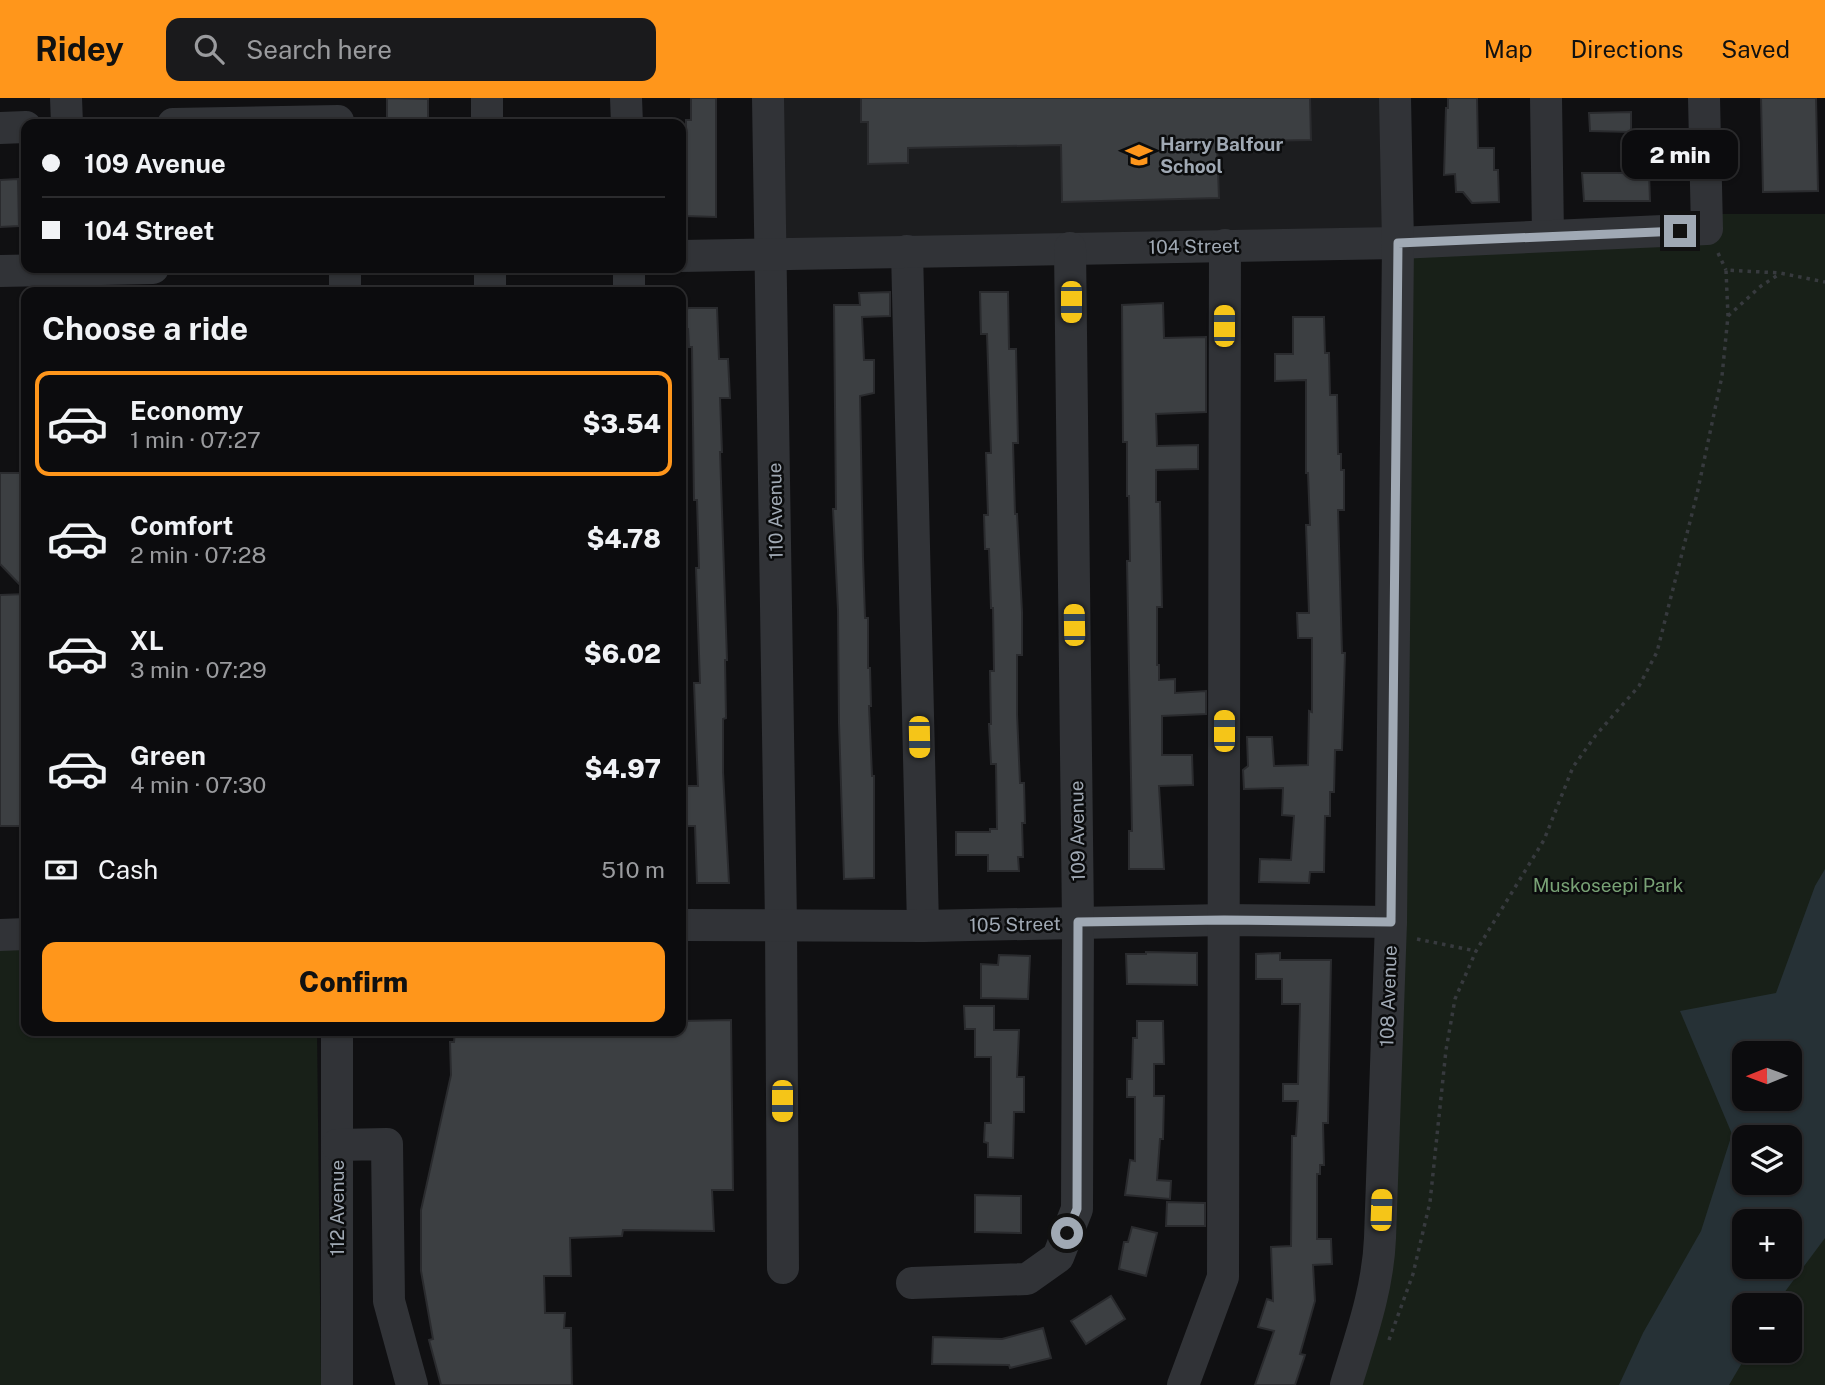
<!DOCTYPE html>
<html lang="en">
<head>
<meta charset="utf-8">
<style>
  body { margin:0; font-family:"Public Sans",sans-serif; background:#1a1a1c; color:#f1f3f6; height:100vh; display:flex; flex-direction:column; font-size:26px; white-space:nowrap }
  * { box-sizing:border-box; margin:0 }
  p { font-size:23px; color:#9a9b9e }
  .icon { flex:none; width:38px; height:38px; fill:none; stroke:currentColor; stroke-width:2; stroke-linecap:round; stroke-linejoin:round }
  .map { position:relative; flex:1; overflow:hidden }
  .sheet { position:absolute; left:21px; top:189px; width:665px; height:749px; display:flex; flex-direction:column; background:#0c0c0e; border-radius:14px; box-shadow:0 2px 5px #0004,0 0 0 2px #2c2c2e }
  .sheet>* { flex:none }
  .hud { position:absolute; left:21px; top:21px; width:665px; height:154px; border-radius:14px; box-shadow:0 2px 5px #0004,0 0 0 2px #2c2c2e; display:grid; align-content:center; height:154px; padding:0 21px; background:#0c0c0e }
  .needle { width:46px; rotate:269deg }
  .controls { position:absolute; left:1732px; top:943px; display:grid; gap:14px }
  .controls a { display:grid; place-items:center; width:70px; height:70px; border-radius:14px; background:#0c0c0e; box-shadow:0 2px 5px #0004,0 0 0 2px #2c2c2e; font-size:35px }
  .end { position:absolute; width:32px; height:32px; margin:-16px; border:9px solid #a0a9b4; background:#111; box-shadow:0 0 0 4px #111 }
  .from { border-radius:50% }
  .bubble { position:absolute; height:49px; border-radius:14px; background:#0c0c0e; box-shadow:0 2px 5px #0004,0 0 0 2px #2c2c2e; font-size:23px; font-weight:800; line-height:49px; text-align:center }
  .car { position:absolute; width:21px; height:42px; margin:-21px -10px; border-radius:9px; box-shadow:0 0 5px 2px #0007; background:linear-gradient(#f5c518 24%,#345 0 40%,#f5c518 0 76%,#345 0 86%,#f5c518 0) }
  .hud b { display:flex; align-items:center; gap:24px; height:66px; font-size:26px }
  .hud b+b { border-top:2px solid #2c2c2e }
  .hud i { width:18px; height:18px; background:#f1f3f6 }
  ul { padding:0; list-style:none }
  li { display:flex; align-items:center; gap:21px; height:105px; margin:0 14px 10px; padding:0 7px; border:4px solid transparent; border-radius:14px }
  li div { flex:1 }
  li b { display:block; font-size:26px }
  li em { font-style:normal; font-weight:800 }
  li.selected { border-color:#ff961b }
  li>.icon { width:63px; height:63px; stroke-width:1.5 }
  h2 { padding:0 21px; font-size:32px; line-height:84px }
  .pay { display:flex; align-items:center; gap:18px; height:77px; padding:0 21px; font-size:26px }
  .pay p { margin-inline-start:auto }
  .cta { display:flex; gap:14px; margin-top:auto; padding:14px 21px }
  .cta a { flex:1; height:80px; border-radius:14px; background:#ff961b; color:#111; font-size:28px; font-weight:800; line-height:80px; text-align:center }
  header { display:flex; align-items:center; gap:42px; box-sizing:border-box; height:98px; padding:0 35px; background:#ff961b; color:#111 }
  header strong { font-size:33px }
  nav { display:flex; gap:38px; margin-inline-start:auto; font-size:24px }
  .search { width:490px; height:63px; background:#1a1a1c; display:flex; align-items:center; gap:18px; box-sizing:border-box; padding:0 24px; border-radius:14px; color:#9a9b9e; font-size:26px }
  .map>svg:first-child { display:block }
  .built { fill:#1c1d1f }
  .green { fill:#182018; fill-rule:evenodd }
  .water { fill:#263136; fill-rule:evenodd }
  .building { fill:#3c3f42; stroke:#2a2b2e; stroke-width:2 }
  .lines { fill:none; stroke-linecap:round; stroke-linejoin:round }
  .path { stroke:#373a3e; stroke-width:3.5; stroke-dasharray:3.5 5; stroke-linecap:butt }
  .minor { stroke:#313337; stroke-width:32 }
  .route { stroke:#a0a9b4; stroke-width:9 }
  .labels { text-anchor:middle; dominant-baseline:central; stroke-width:5; stroke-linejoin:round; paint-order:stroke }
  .poi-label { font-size:19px; font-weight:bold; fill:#a0a9b4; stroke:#0b0c0d; text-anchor:start }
  .street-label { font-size:19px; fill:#a0a9b4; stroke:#0b0c0d }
  .park-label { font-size:19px; fill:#78a175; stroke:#0b0c0d }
</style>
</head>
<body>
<header>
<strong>Ridey</strong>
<div class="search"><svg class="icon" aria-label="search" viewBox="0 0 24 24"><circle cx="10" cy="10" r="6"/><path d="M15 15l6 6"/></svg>Search here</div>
<nav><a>Map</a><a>Directions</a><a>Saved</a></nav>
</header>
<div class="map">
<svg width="1825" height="1287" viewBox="0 0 1825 1287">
  <rect width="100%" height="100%" fill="#101012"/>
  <polygon class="built" points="768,0 1395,0 1398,145 771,156"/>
  <g class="green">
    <path d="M 1707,116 L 1825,116 L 1825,1287 L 1338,1287 L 1385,1144 L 1394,141 ZM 1745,956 L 1790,956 L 1790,1001 L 1745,1001 ZM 1745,1040 L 1790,1040 L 1790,1085 L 1745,1085 ZM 1745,1124 L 1790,1124 L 1790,1169 L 1745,1169 ZM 1745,1208 L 1790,1208 L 1790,1253 L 1745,1253 Z"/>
    <polygon points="26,822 26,933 317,933 321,1287 0,1287 0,823"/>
  </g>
  <path class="water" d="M 1825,771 L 1825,1140 L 1775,1207 L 1745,1208 L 1745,1253 L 1749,1253 L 1729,1287 L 1619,1287 L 1643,1235 L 1701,1133 L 1732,1036 L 1680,913 L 1776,895 L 1815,788 ZM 1745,956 L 1790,956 L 1790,1001 L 1745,1001 ZM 1745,1040 L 1790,1040 L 1790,1085 L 1745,1085 ZM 1745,1124 L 1790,1124 L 1790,1169 L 1745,1169 Z"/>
  <g class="building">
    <polygon points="387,0 428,1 428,22 387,23"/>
    <polygon points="691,0 716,0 716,119 685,118 686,22 691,22"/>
    <polygon points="861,0 1310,0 1311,42 1217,44 1219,100 1062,104 1061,47 908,50 908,65 868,66 868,24 861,24"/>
    <polygon points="1448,0 1477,0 1478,50 1494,50 1494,72 1498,72 1499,104 1472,105 1463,94 1456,94 1455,76 1444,77 1446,10 1448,10"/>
    <polygon points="1761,0 1816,0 1818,93 1763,94"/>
    <polygon points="1631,14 1631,34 1590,33 1589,15"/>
    <polygon points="1582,75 1649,75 1650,103 1584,103"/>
    <polygon points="18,81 19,128 0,129 0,82"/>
    <polygon points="890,194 890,218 862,219 864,262 874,262 874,295 860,298 863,460 865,520 868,520 868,570 870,570 871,608 869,608 872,678 874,678 874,780 844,781 839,625 838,512 833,411 836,411 834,207 860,207 859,195"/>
    <polygon points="980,194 1008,194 1009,251 1016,251 1018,345 1013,345 1015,416 1017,416 1022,514 1022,557 1017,557 1017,616 1020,685 1024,685 1025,725 1022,725 1023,759 1018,759 1019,773 988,773 988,757 956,757 956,734 990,734 990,731 997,731 996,666 991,666 989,626 991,626 990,573 994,573 993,510 991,510 989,451 985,451 984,417 988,417 986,355 991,355 987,236 981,236"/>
    <polygon points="1163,205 1164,240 1206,239 1206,314 1156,316 1157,348 1198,347 1198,371 1156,372 1156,404 1160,404 1162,509 1157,509 1157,567 1159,567 1159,582 1175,581 1175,595 1206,593 1206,616 1162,618 1162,657 1192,657 1193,687 1159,688 1164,771 1129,771 1129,733 1132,733 1127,463 1130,463 1129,398 1127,398 1127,344 1123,344 1122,207"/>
    <polygon points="689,210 717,210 719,261 728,261 730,300 720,300 722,354 720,354 727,562 725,562 726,620 723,621 723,674 729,785 697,785 695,728 685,728 684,688 698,688 694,585 700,585 696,470 699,470 697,402 694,402 692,249 689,249 688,231 681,231 681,212"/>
    <polygon points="1293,219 1324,219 1325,255 1329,255 1330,297 1337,297 1338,356 1341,356 1341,372 1344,372 1344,412 1338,412 1342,555 1345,555 1342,652 1335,652 1334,694 1330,694 1330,718 1325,718 1324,774 1310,774 1309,785 1259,784 1260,761 1291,762 1294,718 1282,717 1283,690 1244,691 1243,672 1248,668 1247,639 1272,639 1274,668 1308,667 1309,613 1312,614 1312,540 1298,540 1297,515 1309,515 1306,427 1310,427 1308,375 1306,375 1306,282 1275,283 1275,256 1293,256"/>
    <polygon points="0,375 26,375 26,493 0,466"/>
    <polygon points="26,496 26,728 0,728 0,497"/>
    <polygon points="1146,854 1197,855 1197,887 1127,886 1126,856 1146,856"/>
    <polygon points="1280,855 1280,862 1331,862 1328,1025 1323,1025 1324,1067 1320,1067 1320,1076 1317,1076 1317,1141 1331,1141 1332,1166 1313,1167 1315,1203 1300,1256 1305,1257 1295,1287 1255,1287 1274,1233 1258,1229 1267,1201 1273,1203 1271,1149 1291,1148 1292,1038 1296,1038 1298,1003 1283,1003 1283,986 1298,986 1300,906 1282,906 1282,881 1256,881 1256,856"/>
    <polygon points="999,857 1030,858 1028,901 981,900 981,866 998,867"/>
    <polygon points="964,908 994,908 994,932 1019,932 1017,979 1024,979 1024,1014 1014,1014 1013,1060 988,1059 988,1045 984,1044 985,1025 991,1025 991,959 975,959 975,931 965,931"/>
    <polygon points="731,922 733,1092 712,1092 714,1133 623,1132 622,1138 570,1140 571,1178 544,1178 545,1215 565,1215 564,1230 571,1230 572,1287 441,1287 429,1242 433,1241 421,1173 421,1112 451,977 450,944 454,944 455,933 681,933 681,923"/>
    <polygon points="1137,923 1163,923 1164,966 1154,966 1154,998 1164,998 1163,1041 1160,1041 1157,1082 1171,1083 1170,1101 1125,1097 1130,1062 1135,1063 1135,999 1127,999 1127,981 1132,981 1133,940 1137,940"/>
    <polygon points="975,1097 1021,1098 1021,1135 975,1134"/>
    <polygon points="1167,1104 1205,1105 1205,1128 1166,1128"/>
    <polygon points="1132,1129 1157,1135 1146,1178 1119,1171 1124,1144 1128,1144"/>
    <polygon points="1111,1198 1125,1221 1086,1246 1071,1223"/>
    <polygon points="1043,1230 1051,1260 1010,1270 1009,1267 932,1266 933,1239 1002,1241"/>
  </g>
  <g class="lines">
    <g class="path">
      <polyline points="1718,155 1726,172"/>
      <polyline points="1728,218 1761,188 1778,177"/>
      <polyline points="1417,841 1476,853"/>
      <polyline points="1389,1242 1413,1176 1430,1104 1446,952 1455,901 1476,853 1544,742 1573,669 1596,637 1639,588 1657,554 1697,396 1722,278 1728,218 1726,172 1780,175 1825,184"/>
    </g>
    <g class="minor">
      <polyline points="66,0 67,26"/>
      <polyline points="487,0 487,26"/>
      <polyline points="626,0 627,26"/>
      <polyline points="768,0 781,826 783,1170"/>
      <polyline points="1546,0 1548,138"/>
      <polyline points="173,26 338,23"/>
      <polyline points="0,30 26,29"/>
      <polyline points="907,153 923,828"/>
      <polyline points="681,158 1398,145 1707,131 1704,0"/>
      <polyline points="345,170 345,194"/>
      <polyline points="490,170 490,194"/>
      <polyline points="629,170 629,194"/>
      <polyline points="0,173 153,170"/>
      <polyline points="681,827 923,828 1224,822 1391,824"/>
      <polyline points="0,837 26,836"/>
      <polyline points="337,933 337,1287"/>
      <polyline points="337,1047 387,1046 389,1203 412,1287"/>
      <polyline points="912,1185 1027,1181 1058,1159 1077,1111 1078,824 1070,150"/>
      <polyline points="1183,1287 1223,1179 1225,147"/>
      <path d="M 1346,1287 C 1361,1238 1378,1191 1380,1140 L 1391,824 L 1398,145 L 1395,0"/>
    </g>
  </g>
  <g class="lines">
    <polyline class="route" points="1067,1135 1077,1111 1078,824 1224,822 1391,824 1398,145 1680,133"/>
  </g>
  <defs>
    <g id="school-bare" transform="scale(2.1)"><path d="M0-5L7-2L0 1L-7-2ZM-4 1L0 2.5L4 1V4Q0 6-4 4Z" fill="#ff961b" stroke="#0b0c0d" stroke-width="2.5" paint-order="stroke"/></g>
  </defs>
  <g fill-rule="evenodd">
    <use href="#school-bare" x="1139" y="57"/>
  </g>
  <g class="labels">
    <g class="poi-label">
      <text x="1160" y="46">Harry Balfour<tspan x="1160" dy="22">School</tspan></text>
    </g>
    <g class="street-label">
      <text transform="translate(1194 148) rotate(-1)">104 Street</text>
      <text transform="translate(775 413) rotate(-91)">110 Avenue</text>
      <text transform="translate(1077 733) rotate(-91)">109 Avenue</text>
      <text transform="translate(1015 826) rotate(-1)">105 Street</text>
      <text transform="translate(1388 898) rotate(-88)">108 Avenue</text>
      <text transform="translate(337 1110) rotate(-90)">112 Avenue</text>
    </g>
    <g class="park-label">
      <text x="1608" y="787">Muskoseepi Park</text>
    </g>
  </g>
</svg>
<div class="controls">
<a><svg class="needle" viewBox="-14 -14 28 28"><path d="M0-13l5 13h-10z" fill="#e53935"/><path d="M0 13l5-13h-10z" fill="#9a9b9e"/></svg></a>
<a><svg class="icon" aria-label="layers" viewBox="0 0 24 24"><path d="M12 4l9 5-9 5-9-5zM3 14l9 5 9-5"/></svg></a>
<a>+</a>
<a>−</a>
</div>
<i class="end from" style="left:1067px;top:1135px"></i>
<i class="end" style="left:1680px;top:133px"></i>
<div class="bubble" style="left:1622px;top:32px;width:116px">2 min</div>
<i class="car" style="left:1071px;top:204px;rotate:180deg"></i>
<i class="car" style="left:1224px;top:228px;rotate:0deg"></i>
<i class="car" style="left:1074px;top:527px;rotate:359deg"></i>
<i class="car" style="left:1224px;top:633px;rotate:0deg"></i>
<i class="car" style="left:919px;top:639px;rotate:179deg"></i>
<i class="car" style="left:782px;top:1003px;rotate:180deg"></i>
<i class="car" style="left:1381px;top:1112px;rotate:2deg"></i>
<div class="hud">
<b><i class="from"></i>109 Avenue</b>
<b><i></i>104 Street</b>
</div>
<section class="sheet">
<h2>Choose a ride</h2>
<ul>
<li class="selected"><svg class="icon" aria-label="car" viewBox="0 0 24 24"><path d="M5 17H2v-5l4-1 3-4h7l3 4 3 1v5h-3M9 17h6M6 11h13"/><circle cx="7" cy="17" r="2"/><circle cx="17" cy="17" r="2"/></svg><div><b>Economy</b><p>1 min · 07:27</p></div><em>$3.54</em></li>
<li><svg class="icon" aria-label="car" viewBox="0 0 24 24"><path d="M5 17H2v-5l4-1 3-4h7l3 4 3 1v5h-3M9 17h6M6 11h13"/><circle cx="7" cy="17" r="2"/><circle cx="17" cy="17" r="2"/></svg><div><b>Comfort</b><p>2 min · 07:28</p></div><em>$4.78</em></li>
<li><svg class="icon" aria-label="car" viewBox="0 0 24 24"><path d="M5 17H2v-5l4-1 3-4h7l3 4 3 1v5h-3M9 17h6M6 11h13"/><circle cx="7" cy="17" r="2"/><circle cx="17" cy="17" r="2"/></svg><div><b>XL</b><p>3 min · 07:29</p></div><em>$6.02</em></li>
<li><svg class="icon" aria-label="car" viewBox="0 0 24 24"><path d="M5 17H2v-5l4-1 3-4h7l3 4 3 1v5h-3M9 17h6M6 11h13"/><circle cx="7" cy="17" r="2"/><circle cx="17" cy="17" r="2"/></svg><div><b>Green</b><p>4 min · 07:30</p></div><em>$4.97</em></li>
</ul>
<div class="pay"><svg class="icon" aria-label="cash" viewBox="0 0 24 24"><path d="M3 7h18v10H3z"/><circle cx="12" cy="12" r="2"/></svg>Cash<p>510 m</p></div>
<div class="cta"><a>Confirm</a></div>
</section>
</div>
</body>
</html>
